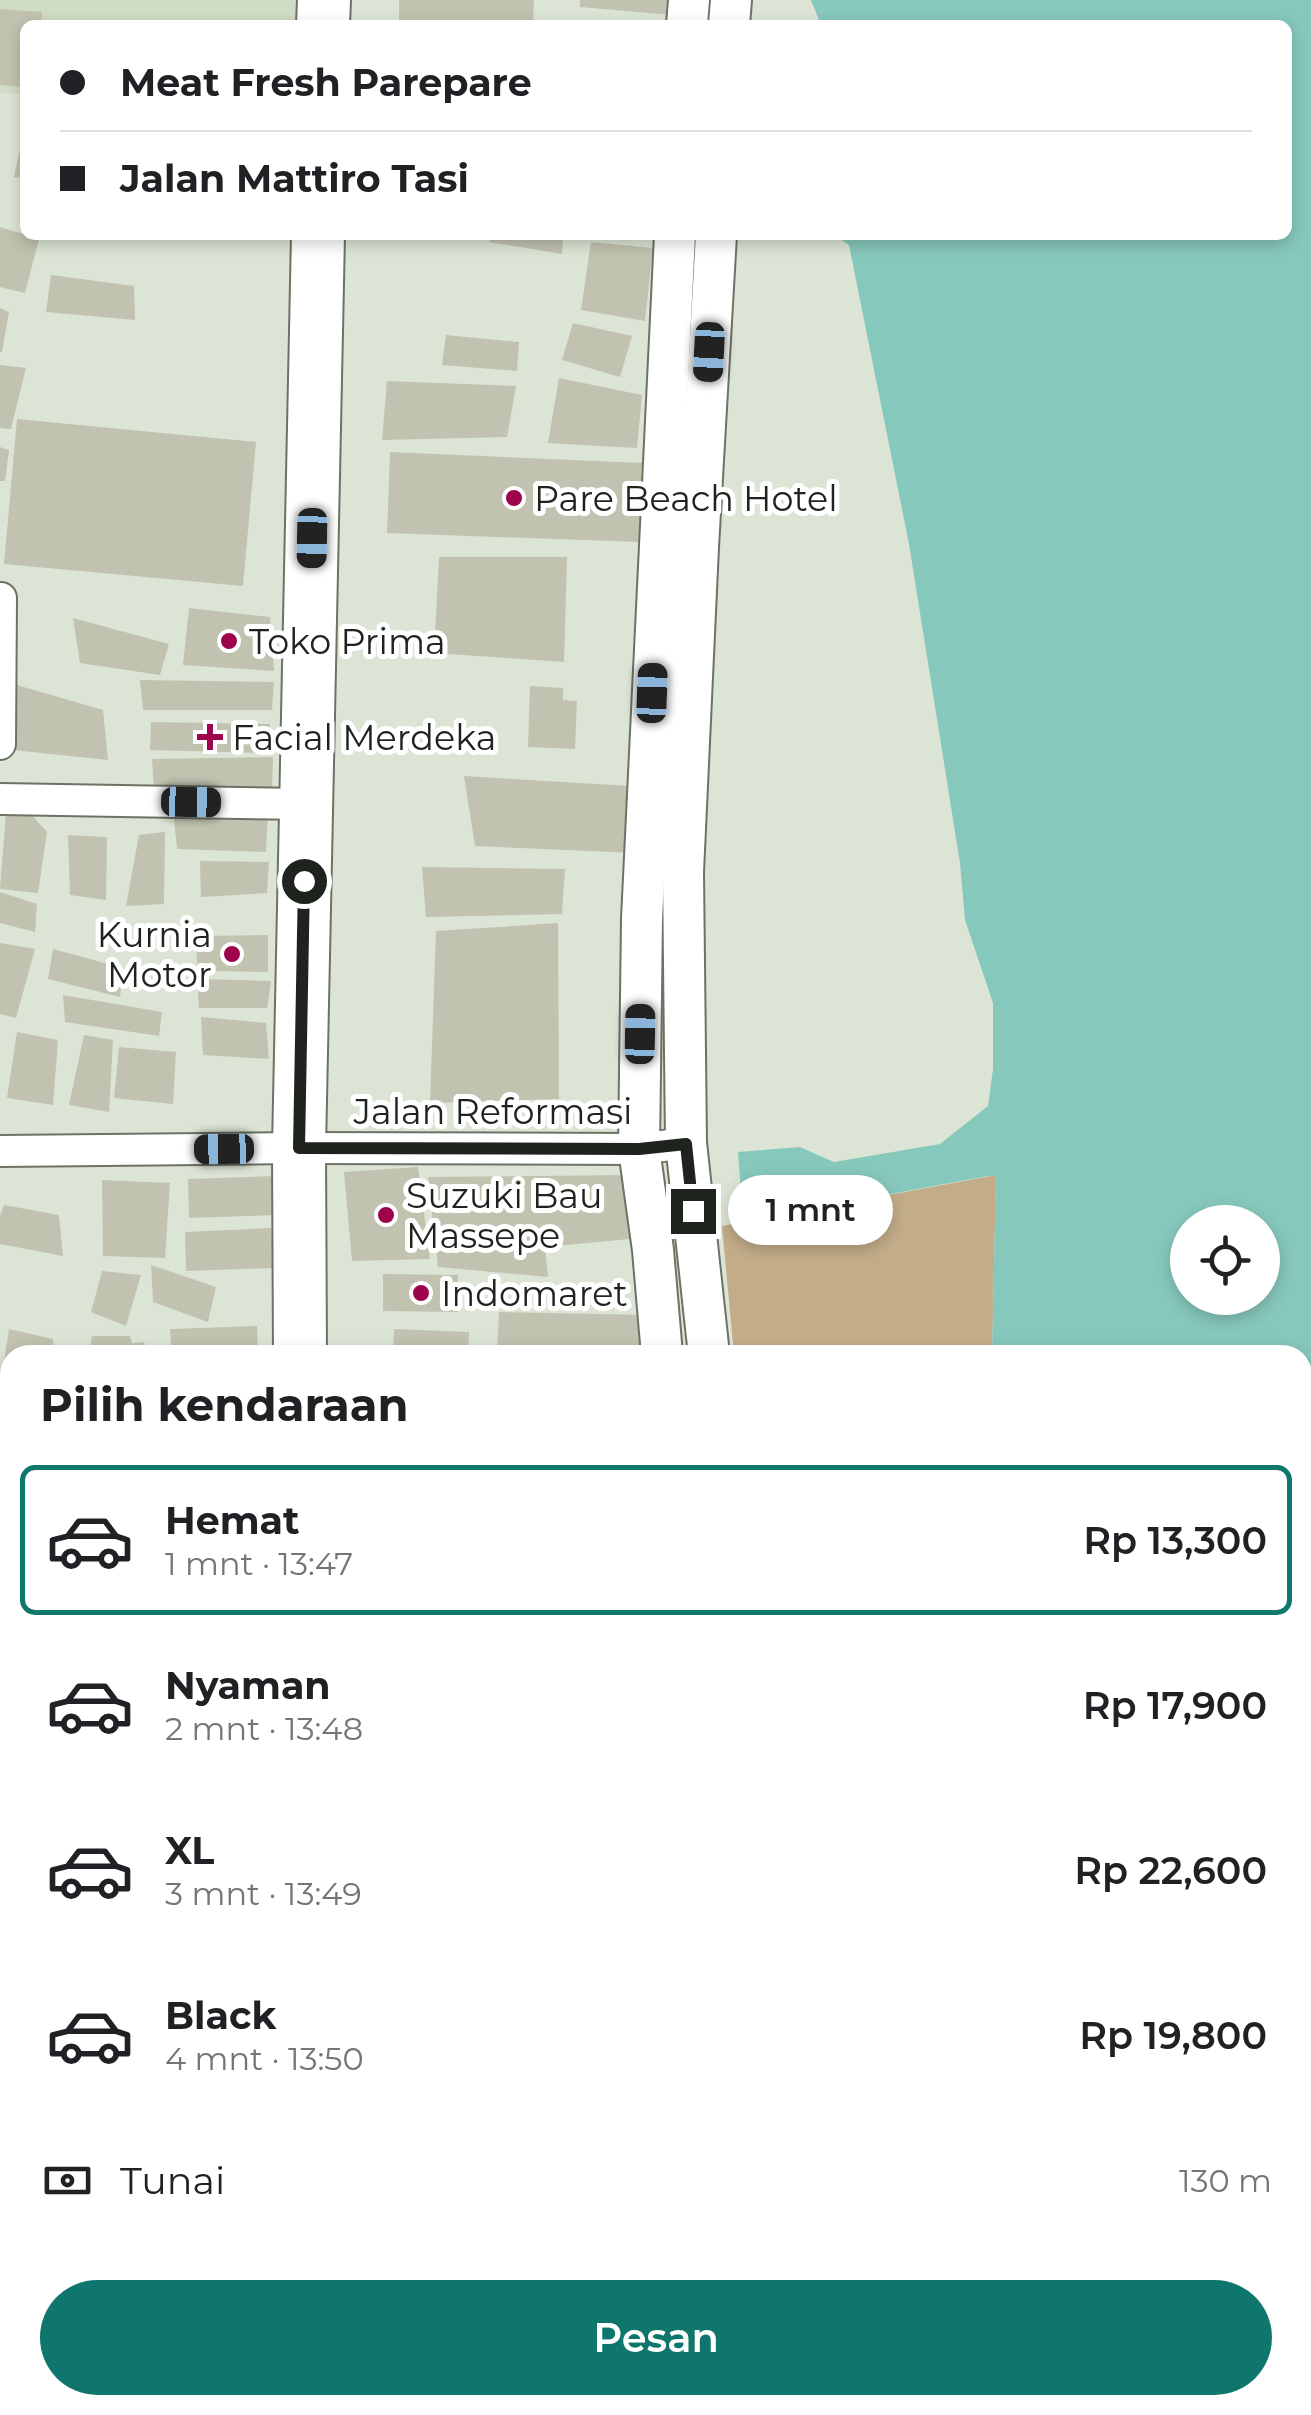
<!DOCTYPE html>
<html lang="id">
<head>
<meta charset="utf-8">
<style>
  body { margin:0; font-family:Montserrat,sans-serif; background:#f2f2f2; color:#202124; height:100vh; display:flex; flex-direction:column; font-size:38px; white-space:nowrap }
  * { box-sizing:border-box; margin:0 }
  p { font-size:32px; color:#757577 }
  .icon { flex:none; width:55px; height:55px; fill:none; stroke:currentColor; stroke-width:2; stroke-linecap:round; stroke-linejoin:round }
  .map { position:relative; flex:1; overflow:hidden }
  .details { position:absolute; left:0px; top:1345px; width:1312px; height:1070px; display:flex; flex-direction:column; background:#fff; border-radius:30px 30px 0 0; box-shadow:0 5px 15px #0003 }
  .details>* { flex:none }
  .hud { position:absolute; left:20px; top:20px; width:1272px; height:220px; border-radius:15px; box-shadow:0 5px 15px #0003; display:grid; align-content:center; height:220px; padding:0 40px; background:#fff }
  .fabs { position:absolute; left:1170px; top:1205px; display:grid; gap:20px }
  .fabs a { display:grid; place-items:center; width:110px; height:110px; border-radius:50%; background:#fff; box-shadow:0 5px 15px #0003; font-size:50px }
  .end { position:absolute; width:45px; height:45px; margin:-22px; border:12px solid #1f231d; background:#fff; box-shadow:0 0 0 5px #fff }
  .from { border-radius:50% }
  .bubble { position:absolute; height:70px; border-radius:35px; background:#fff; box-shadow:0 5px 15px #0003; font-size:32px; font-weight:600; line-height:70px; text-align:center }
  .car { position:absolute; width:30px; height:60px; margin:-30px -15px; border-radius:12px; box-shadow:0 0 8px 2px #0007; background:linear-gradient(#222 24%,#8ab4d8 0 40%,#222 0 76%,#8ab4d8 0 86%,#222 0) }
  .hud b { display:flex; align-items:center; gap:35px; height:95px; font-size:38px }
  .hud b+b { border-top:2px solid #e0e0e0 }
  .hud i { width:25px; height:25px; background:#202124 }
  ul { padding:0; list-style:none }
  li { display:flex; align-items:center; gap:30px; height:150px; margin:0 20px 15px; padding:0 20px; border:5px solid transparent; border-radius:15px }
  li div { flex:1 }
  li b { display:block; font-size:38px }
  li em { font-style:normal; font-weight:600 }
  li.active { border-color:#0f766e }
  li>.icon { width:90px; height:90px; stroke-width:1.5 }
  h2 { padding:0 40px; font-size:45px; line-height:120px }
  .pay { display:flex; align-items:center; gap:25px; height:110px; padding:0 40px; font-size:38px }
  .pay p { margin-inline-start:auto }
  .primary-button { display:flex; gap:20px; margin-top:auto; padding:20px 40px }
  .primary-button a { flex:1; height:115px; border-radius:60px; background:#0f766e; color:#fff; font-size:40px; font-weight:600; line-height:115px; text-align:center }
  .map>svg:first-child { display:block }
  .built { fill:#d0dcc5 }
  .green { fill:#c3ad89 }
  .water { fill:#87c8bc; fill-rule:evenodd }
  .building { fill:#c2c2b0 }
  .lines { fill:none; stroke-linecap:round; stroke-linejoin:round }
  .street-casing { stroke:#6c7365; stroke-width:34 }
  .secondary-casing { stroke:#6c7365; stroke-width:44 }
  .highway-casing { stroke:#6c7365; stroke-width:56 }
  .street { stroke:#fff; stroke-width:30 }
  .secondary { stroke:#fff; stroke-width:40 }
  .highway { stroke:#fff; stroke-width:52 }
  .route { stroke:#1f231d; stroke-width:12 }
  .poi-dot { fill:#9d044c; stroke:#fff; stroke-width:4 }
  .labels { text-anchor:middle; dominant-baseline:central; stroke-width:10; stroke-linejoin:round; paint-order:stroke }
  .poi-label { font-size:35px; fill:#1f231d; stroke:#fff; text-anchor:start }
  .street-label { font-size:35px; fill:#1f231d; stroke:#fff }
</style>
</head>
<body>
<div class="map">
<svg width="1311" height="2415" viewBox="0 0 1311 2415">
  <rect width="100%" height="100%" fill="#dce5d5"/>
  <polygon class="built" points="0,0 310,0 308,25 25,25 25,94 0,93"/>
  <g class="green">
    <polygon points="996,1175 992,1355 734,1355 722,1226"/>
    <polygon points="836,2405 1159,2405 1159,2415 837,2415"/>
  </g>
  <path class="water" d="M 811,0 L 1311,0 L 1311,2415 L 1159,2415 L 1159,2405 L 1302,2405 L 1302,1355 L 992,1355 L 996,1175 C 930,1185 862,1204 795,1202 C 777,1202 758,1195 741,1192 L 738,1152 L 800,1147 L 834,1162 L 940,1144 L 988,1106 L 993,1069 L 993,1003 L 965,920 L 960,863 L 909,544 L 849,245 L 834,235 L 1288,235 L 1288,25 L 821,25 ZM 1188,1222 L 1262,1222 L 1262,1298 L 1188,1298 Z"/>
  <g class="building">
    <polygon points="399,0 534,0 533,25 399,25"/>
    <polygon points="580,0 673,0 672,15 580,7"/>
    <polygon points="0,9 42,12 41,25 25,25 25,87 0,85"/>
    <polygon points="23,134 25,135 25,178 14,177"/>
    <polygon points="0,227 39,239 25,293 0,287"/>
    <polygon points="490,235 563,235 562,254 489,242"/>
    <polygon points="591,242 653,248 645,321 581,310"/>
    <polygon points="51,275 134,286 135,320 46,312"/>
    <polygon points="0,308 9,312 2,352 0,352"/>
    <polygon points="573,323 632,336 620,377 562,360"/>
    <polygon points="446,335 519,342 517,371 442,365"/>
    <polygon points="0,365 26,368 11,429 0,428"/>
    <polygon points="559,378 642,395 637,448 548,443"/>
    <polygon points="387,381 516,386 507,437 382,440"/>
    <polygon points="17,419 256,442 243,586 4,564"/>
    <polygon points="0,447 9,450 5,481 0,481"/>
    <polygon points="390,452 642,463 639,542 387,533"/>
    <polygon points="439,557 567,557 564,662 434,653"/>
    <polygon points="189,608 270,617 274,671 183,665"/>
    <polygon points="73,618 169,644 160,675 80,663"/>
    <polygon points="140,680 274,682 272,710 143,710"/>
    <polygon points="17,685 103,710 108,760 13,750"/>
    <polygon points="530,686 563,688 563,700 577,701 575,749 528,747"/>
    <polygon points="151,722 270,724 270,753 150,750"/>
    <polygon points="273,757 272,794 154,789 152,759"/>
    <polygon points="464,776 631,786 635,853 475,846"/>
    <polygon points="25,807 47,832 38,893 0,889 6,813"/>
    <polygon points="173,810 268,814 266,852 177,849"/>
    <polygon points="165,832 164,904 126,906 139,835"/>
    <polygon points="68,835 107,837 106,900 70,895"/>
    <polygon points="200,861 269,862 267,893 201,897"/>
    <polygon points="422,867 565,869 562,914 426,917"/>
    <polygon points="0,892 37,904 35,932 0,923"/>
    <polygon points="558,923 559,1099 430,1103 436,931"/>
    <polygon points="268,935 268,972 198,971 195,936"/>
    <polygon points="0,943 35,949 16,1018 0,1014"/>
    <polygon points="53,949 123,968 120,997 48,979"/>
    <polygon points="197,979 271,981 267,1008 199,1008"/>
    <polygon points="63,995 162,1012 159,1036 65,1022"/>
    <polygon points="201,1017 266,1023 269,1059 203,1055"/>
    <polygon points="17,1032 58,1040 53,1105 7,1098"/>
    <polygon points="84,1035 113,1040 109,1112 69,1105"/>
    <polygon points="119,1047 176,1052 173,1104 114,1098"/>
    <polygon points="418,1167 430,1259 352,1261 344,1172"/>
    <polygon points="630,1175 629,1239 545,1247 548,1277 438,1267 428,1177"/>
    <polygon points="274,1176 276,1215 189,1218 188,1179"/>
    <polygon points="102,1180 170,1183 165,1258 103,1256"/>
    <polygon points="4,1205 59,1215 63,1256 0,1244 0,1216"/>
    <polygon points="271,1228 274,1268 186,1271 185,1232"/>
    <polygon points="151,1265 216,1287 208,1322 153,1302"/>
    <polygon points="102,1271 141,1275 126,1326 91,1312"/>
    <polygon points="383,1274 458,1275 458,1312 383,1311"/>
    <polygon points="499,1312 649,1315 652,1355 497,1355"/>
    <polygon points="257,1326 258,1355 172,1355 170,1329"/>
    <polygon points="9,1329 53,1339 54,1355 10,1355 10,1376 2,1374"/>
    <polygon points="394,1329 469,1332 468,1355 393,1355"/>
    <polygon points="92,1336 130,1336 132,1343 144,1342 149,1355 89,1355"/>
    <polygon points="4,1392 10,1394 10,1452 0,1452 0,1406"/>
    <polygon points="0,1466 10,1469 10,1512 0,1509"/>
    <polygon points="0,1672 10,1672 10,1719 0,1718"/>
    <polygon points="0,1737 10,1738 10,1774 0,1773"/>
    <polygon points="0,1807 10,1807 10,1859 3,1860"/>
    <polygon points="10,1916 10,1956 0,1957 0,1917"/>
    <polygon points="10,1966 10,2103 1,2105 0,1969"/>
    <polygon points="10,2168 10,2203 9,2203 0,2169"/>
    <polygon points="10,2209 10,2246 7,2246 2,2211"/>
    <polygon points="0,2311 10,2312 10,2352 0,2353"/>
    <rect x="0" y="2361" width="10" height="32"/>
    <polygon points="0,2399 10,2400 10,2405 14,2405 13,2415 0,2415"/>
    <polygon points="52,2405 91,2405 91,2415 85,2415"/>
    <polygon points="120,2405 231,2405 231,2415 181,2415 121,2410"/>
    <polygon points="533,2405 652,2405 653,2415 535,2415"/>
    <polygon points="671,2405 726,2405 729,2415 673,2415"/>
    <polygon points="524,2408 526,2415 474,2415 474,2412"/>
  </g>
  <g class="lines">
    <g class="street-casing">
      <g id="street">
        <polyline points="0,744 1,598"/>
        <polyline points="0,799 306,804"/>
        <polyline points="0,1151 299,1148 639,1149 686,1143"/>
        <polyline points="0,2160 10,2159"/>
      </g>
    </g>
    <g class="secondary-casing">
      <g id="secondary">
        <polyline points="687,25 689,0"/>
        <polyline points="729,25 731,0"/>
        <polyline points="662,1355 653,1250 639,1149 642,919 675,235"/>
        <polyline points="709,1355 686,1143 683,872 698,547 716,235"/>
        <polyline points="768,2405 768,2415"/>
        <polyline points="812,2405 813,2415"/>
      </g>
    </g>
    <g class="highway-casing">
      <g id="highway">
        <polyline points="323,25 324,0"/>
        <polyline points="300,1355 299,1148 318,235"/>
        <polyline points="294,2415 294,2405"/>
      </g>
    </g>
    <use href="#street" class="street"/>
    <use href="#secondary" class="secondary"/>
    <use href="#highway" class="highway"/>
  </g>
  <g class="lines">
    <polyline class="route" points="304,881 299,1148 639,1149 686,1144 693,1211"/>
  </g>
  <g class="poi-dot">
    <circle cx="514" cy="498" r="10"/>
    <circle cx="229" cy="641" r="10"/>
    <path d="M205 722h10v10h10v10h-10v10h-10v-10h-10v-10h10z"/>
    <circle cx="232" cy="954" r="10"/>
    <circle cx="386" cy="1215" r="10"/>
    <circle cx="421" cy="1293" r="10"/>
  </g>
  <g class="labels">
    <g class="poi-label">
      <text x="534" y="498">Pare Beach Hotel</text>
      <text x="249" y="641">Toko Prima</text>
      <text x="232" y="737">Facial Merdeka</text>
      <text x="212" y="934" text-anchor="end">Kurnia<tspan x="212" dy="40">Motor</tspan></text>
      <text x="406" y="1195">Suzuki Bau<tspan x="406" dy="40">Massepe</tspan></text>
      <text x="441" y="1293">Indomaret</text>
    </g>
    <g class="street-label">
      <text x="493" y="1111">Jalan Reformasi</text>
    </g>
  </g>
</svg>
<div class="fabs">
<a><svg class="icon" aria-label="locate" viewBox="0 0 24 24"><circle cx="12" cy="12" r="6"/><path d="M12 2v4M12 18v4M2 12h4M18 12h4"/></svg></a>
</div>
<i class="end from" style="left:304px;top:881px"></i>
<i class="end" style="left:693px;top:1211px"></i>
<div class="bubble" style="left:728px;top:1175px;width:165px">1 mnt</div>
<i class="car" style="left:709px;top:352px;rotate:183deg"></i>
<i class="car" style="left:312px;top:538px;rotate:181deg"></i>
<i class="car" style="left:652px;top:693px;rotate:2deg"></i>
<i class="car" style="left:191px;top:802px;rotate:91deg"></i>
<i class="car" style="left:640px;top:1034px;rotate:1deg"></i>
<i class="car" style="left:224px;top:1149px;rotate:269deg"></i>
<div class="hud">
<b><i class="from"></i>Meat Fresh Parepare</b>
<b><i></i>Jalan Mattiro Tasi</b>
</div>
<section class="details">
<h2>Pilih kendaraan</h2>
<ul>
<li class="active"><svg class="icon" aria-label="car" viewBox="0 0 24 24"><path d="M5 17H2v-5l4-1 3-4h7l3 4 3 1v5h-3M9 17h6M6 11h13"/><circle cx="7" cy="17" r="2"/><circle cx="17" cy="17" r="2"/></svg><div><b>Hemat</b><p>1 mnt · 13:47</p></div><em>Rp 13,300</em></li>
<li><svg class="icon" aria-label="car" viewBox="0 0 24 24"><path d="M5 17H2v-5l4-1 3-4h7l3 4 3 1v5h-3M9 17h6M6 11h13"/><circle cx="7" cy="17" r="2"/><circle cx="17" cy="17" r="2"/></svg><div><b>Nyaman</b><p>2 mnt · 13:48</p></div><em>Rp 17,900</em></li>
<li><svg class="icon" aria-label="car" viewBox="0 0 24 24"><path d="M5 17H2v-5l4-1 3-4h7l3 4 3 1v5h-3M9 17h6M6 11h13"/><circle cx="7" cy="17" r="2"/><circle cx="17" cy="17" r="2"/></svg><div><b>XL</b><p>3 mnt · 13:49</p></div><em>Rp 22,600</em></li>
<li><svg class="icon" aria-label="car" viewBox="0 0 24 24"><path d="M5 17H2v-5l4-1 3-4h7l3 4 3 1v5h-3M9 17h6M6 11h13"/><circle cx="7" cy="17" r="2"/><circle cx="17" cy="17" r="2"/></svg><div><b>Black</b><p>4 mnt · 13:50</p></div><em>Rp 19,800</em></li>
</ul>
<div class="pay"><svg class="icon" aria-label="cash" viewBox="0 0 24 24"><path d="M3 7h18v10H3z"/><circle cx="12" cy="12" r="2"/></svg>Tunai<p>130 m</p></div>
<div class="primary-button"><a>Pesan</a></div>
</section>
</div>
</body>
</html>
